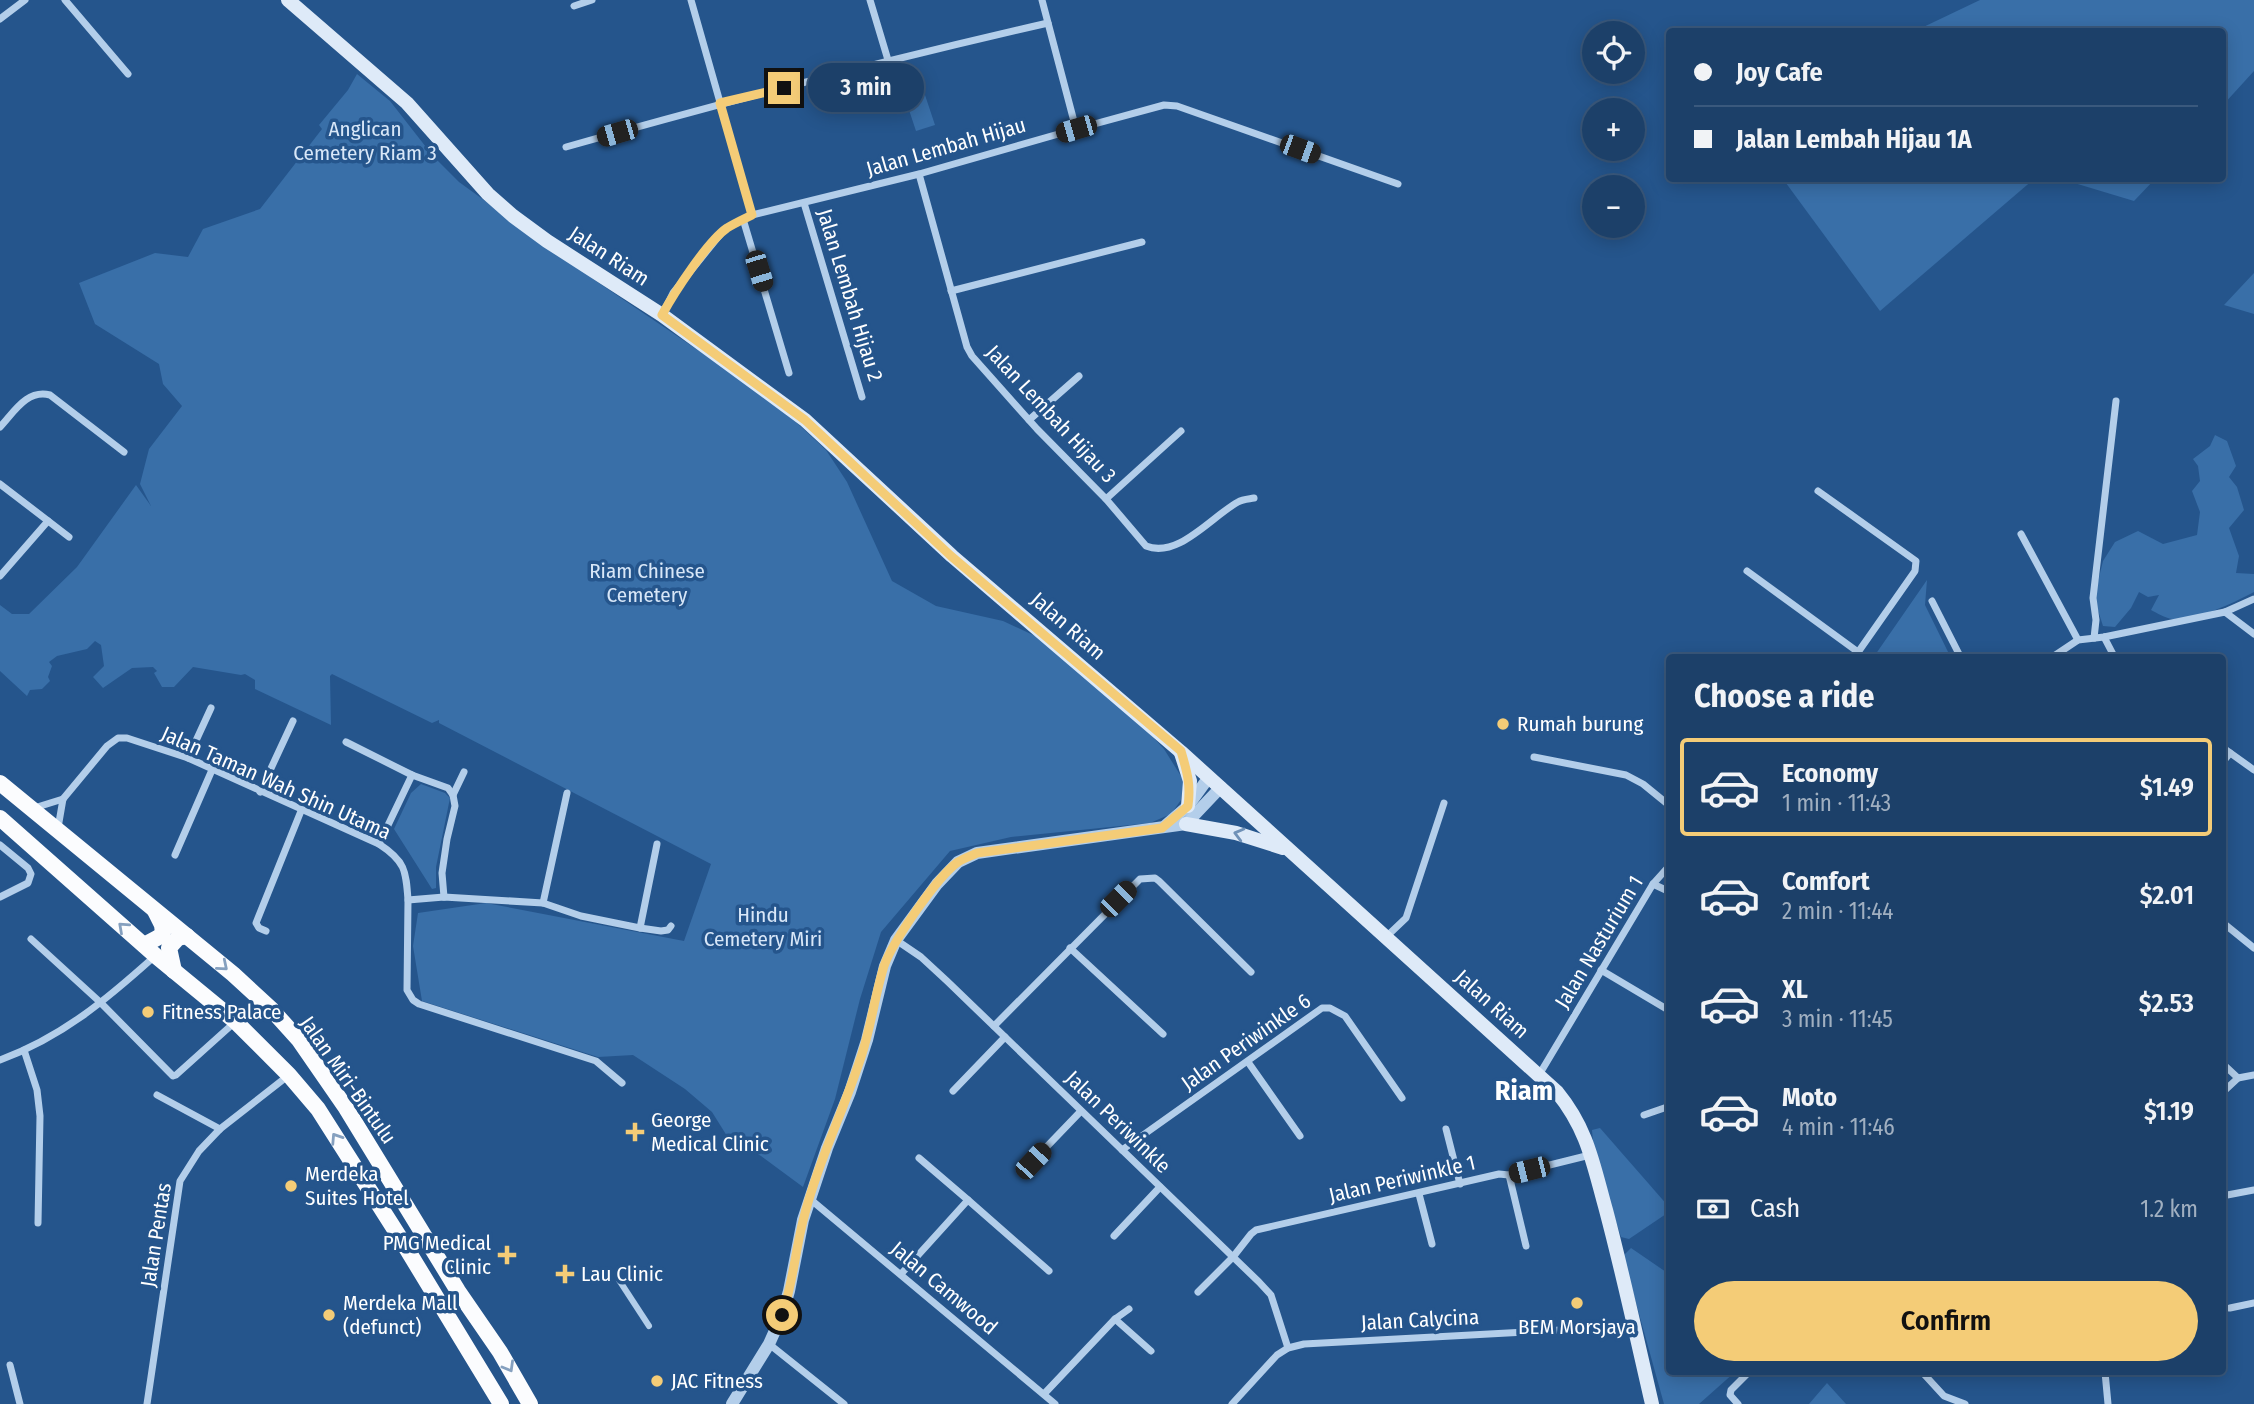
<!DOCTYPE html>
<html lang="en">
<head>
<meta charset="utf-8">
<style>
  body { margin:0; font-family:"Fira Sans Condensed",sans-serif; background:#25476f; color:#f1f3f6; height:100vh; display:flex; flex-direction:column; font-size:26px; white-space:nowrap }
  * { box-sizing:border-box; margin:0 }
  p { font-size:23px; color:#a0afc0 }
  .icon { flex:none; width:38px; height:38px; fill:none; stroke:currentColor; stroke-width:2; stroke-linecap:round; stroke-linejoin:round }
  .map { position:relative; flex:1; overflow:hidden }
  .details { position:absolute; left:1666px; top:654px; width:560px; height:721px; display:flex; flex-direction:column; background:#1c4069; border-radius:7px; box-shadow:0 4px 18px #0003,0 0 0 2px #3a597d }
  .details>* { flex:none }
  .guide { position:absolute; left:1666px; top:28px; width:560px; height:154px; border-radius:7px; box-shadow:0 4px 18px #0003,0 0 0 2px #3a597d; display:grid; align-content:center; height:154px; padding:0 28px; background:#1c4069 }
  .fabs { position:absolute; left:1582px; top:21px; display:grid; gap:14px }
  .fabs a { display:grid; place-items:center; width:63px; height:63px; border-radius:50%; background:#1c4069; box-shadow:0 4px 18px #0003,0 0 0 2px #3a597d; font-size:35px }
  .end { position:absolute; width:32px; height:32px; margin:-16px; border:9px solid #f4cc77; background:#111; box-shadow:0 0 0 4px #111 }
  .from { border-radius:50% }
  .bubble { position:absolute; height:49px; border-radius:24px; background:#1c4069; box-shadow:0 4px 18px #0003,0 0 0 2px #3a597d; font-size:23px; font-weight:600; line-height:49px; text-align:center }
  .car { position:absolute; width:21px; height:42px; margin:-21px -10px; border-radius:9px; box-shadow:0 0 5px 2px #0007; background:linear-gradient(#222 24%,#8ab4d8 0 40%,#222 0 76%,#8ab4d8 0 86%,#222 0) }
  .guide b { display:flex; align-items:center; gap:24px; height:66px; font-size:26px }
  .guide b+b { border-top:2px solid #3a597d }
  .guide i { width:18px; height:18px; background:#f1f3f6 }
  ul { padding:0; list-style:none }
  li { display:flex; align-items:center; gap:21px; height:98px; margin:0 14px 10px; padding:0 14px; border:4px solid transparent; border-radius:7px }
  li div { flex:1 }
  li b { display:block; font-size:26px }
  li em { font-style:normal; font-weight:600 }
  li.on { border-color:#f4cc77 }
  li>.icon { width:63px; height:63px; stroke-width:1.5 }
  h2 { padding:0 28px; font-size:32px; line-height:84px }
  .pay { display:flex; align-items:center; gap:18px; height:77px; padding:0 28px; font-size:26px }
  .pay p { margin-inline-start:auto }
  .primary-button { display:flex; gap:14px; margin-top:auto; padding:14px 28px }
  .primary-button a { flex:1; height:80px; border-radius:42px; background:#f4cc77; color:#111; font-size:28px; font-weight:600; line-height:80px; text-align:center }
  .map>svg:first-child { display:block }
  .green { fill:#396fa8 }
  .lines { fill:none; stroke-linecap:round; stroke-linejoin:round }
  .pedestrian { stroke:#b3ceea; stroke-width:6 }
  .minor { stroke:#b3ceea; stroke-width:7 }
  .tertiary { stroke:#b3ceea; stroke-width:12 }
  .secondary { stroke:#deeaf8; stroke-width:14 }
  .trunk { stroke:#fbfcfe; stroke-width:16 }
  .oneway { stroke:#6f91b7 }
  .oneway2 { stroke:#85a0bf }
  .route { stroke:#f4cc77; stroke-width:9 }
  .poi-dot { fill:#f4cc77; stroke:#25558c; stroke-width:2.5 }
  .labels { text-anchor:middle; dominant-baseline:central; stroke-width:7; stroke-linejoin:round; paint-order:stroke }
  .park-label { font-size:21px; fill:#d8e7f8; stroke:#25558c }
  .street-label { font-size:21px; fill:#fff; stroke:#25558c }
  .poi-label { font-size:21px; fill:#fff; stroke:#25558c; text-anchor:start }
  .district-label { font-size:28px; font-weight:bold; fill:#fff; stroke:#25558c }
</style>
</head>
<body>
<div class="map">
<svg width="2254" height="1404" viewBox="0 0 2254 1404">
  <rect width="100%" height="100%" fill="#25558c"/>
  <g class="green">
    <polygon points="1980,0 2254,0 2254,71 2223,105 2222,32 1915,31"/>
    <polygon points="357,74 390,101 433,156 459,182 593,279 739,378 797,423 826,450 847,482 892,581 936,606 1003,621 1046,641 1124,706 1164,749 1184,781 1181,800 1171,814 1150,823 1011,837 950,851 881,932 860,999 835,1099 803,1187 761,1156 727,1136 712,1112 685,1089 633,1055 598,1057 422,1001 413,946 418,913 486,903 684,941 711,864 439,723 439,720 432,723 332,674 330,676 331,725 255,689 255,680 245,674 241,675 193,667 174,687 162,687 154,673 157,671 153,667 132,668 103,688 93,677 104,666 101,645 95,641 87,649 57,656 49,662 52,666 48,677 50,681 42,689 30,690 27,696 0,671 0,605 12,614 29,614 77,567 136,485 151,506 140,484 149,449 182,406 163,384 159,364 95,324 79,283 155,253 188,257 203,229 260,209 322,129 319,125 348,90"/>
    <polygon points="920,80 935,125 916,131 901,86"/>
    <polygon points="1783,179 2034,179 1880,311"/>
    <polygon points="2061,179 2155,179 2134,201"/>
    <polygon points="2254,273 2254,314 2224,305"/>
    <path d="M 2215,435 L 2227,441 L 2236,466 L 2229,477 L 2237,487 L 2244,510 L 2229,528 L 2239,556 L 2236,573 L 2254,574 L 2254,592 C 2231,604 2198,620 2172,619 C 2165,618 2157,613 2151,610 L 2159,595 L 2148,597 L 2139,592 L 2131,608 L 2115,627 L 2103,626 L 2094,598 L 2103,561 L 2115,542 L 2138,531 L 2163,544 L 2197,535 L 2200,512 L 2192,491 L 2200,481 L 2198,466 L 2193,459 L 2210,446 Z"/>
    <polygon points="1927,580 1925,605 1951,658 1873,658"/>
    <polygon points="421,784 445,793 450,798 436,867 436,888 432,889 394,829 411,793"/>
    <polygon points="1600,1128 1669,1207 1669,1212 1629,1239 1621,1237 1594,1153 1592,1130"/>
    <polygon points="1631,1248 1669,1274 1670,1372 1735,1372 1699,1404 1664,1404 1623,1256"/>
    <polygon points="1827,1383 1846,1404 1809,1404"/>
  </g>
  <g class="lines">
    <polyline class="pedestrian" points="619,1280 649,1326"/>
    <g class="minor">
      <polyline points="65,0 128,74"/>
      <polyline points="691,0 752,215"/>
      <polyline points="870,0 888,60"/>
      <polyline points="1042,0 1076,129"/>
      <polyline points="574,6 592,0"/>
      <polyline points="0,19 25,0"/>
      <path d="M 566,147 C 725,102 886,60 1048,23"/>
      <path d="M 919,174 L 967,347 L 972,356 L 1037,429 L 1106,499 L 1146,546 C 1178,559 1212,516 1238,502 C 1243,499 1249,499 1254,498"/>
      <polyline points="804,203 862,397"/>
      <polyline points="743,219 789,373"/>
      <polyline points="951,291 1142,242"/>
      <polyline points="662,315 673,293 714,242 725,229 752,215 919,174 1076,129 1164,105 1177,106 1398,184"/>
      <polyline points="1029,420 1079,376"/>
      <path d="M 0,427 C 14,412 27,389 50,395 L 124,452"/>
      <polyline points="0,484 69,537"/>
      <polyline points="1818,491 1916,561 1915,571 1854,658"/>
      <polyline points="1106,499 1181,431"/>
      <polyline points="2021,534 2078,640"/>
      <polyline points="1747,571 1858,652"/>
      <polyline points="0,576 48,521"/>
      <polyline points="1932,601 1961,658"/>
      <polyline points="2225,612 2254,599"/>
      <polyline points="2104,637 2115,658"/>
      <polyline points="2094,638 2096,620 2093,598 2116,401"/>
      <polyline points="2051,658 2078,640 2104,637 2225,612 2254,634"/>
      <polyline points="346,742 412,775 448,788 453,795 455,806 447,839 442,873 444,897"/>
      <polyline points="2222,747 2254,770"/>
      <polyline points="1534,757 1626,775 1643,784 1670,806"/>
      <polyline points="188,758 211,708"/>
      <polyline points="2222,763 2230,753"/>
      <polyline points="260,792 293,721"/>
      <polyline points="453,795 464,772"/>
      <polyline points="34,808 63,799"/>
      <path d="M 58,828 L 63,799 L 107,746 L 118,738 L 127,738 L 188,758 L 379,844 C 405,861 406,870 408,900 L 444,897 L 543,903 L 581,916 L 640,928 L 661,931 L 668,930 L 671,926"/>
      <polyline points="379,844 412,775"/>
      <polyline points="0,845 28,868 31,874 28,883 0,897"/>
      <polyline points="175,855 212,770"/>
      <polyline points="1653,884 1670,892"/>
      <polyline points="408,900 407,990 413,1000 419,1004 596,1061 622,1083"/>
      <polyline points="543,903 567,793"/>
      <polyline points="2222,922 2254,948"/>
      <polyline points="640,928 657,844"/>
      <polyline points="266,931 259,928 256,923 301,811"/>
      <polyline points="1386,937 1406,918 1444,803"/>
      <polyline points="31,939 101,1003 173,1076 176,1075 235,1022"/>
      <polyline points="896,940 921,957 947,981 1259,1282 1271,1295 1288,1348"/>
      <polyline points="1070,948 1163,1034"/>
      <polyline points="1601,970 1670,1011"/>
      <polyline points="994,1026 1140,879 1155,878 1159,881 1251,972"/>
      <polyline points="24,1050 37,1090 40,1116 38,1223"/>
      <path d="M 0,1060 C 62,1037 106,1000 155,956"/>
      <polyline points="1248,1062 1300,1136"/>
      <polyline points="2222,1063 2238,1078 2222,1093"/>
      <polyline points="1539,1075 1653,884 1670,865"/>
      <polyline points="2238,1078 2254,1075"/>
      <polyline points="953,1091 1005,1037"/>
      <polyline points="157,1095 220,1129"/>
      <polyline points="1644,1115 1670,1106"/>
      <polyline points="1446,1129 1460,1184"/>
      <polyline points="1122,1150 1322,1008 1330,1008 1345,1016 1402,1098"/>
      <polyline points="919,1158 968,1200"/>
      <polyline points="1033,1161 1081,1111"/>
      <polyline points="1509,1175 1526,1246"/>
      <polyline points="1419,1194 1432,1244"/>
      <polyline points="2222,1196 2254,1190"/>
      <polyline points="810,1199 1055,1404"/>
      <polyline points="1114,1236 1160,1187"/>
      <polyline points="901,1274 968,1200 1049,1271"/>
      <polyline points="1198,1292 1233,1257 1251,1234 1256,1230 1499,1174 1509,1175 1590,1155"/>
      <polyline points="2230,1308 2254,1303"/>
      <polyline points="1115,1319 1151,1351"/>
      <polyline points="769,1344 844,1404"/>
      <polyline points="10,1365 20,1404"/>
      <polyline points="1922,1372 1944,1396 1965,1404"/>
      <polyline points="2105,1372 2108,1404"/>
      <polyline points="1044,1394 1115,1319 1129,1309"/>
      <polyline points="147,1404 180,1181 199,1151 220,1129 289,1075"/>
      <polyline points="1232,1404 1277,1355 1288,1348 1304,1344 1634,1326"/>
      <polyline points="1738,1404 1730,1395 1731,1390 1749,1372"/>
    </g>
    <g class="tertiary">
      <polyline points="1166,825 1188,806 1209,777"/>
      <polyline points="732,1404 769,1344 782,1315 789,1291 803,1220 827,1148 850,1092 867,1040 885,966 896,940 937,884 958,862 977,853 1186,824 1221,787"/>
    </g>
    <g class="secondary">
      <path d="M 288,0 L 407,103 L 488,194 L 513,216 L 547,241 L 662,315 L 805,420 L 952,556 L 1181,752 L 1557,1092 C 1588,1130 1593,1164 1606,1210 C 1623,1274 1637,1339 1652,1404"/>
      <polyline points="1181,753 1190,781 1188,806"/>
      <polyline points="1186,824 1236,833 1283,848"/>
    </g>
    <g class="trunk">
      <polyline points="0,783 233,974 272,1010 299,1040 346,1108 458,1291 500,1352 530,1404"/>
      <polyline points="0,818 156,956 235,1021 289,1075 318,1109 402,1241 501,1404"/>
      <polyline points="144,945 159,937 163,933 162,925 155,911"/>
      <polyline points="174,971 169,948 178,938 187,936"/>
    </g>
  </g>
  <defs><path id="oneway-chevron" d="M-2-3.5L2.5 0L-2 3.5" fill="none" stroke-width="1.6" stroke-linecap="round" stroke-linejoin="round" transform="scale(1.75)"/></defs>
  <use class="oneway" href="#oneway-chevron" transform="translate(1239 834) rotate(-165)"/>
  <g class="oneway2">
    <use href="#oneway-chevron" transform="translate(123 927) rotate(-138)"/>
    <use href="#oneway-chevron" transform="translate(223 966) rotate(40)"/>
    <use href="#oneway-chevron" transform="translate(336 1138) rotate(-123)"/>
    <use href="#oneway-chevron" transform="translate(509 1367) rotate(60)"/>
  </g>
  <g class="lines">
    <path class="route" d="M 782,1315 C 793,1284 795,1252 803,1221 C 817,1164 844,1110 862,1054 C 871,1026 875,995 884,966 C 893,941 937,877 958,862 C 964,858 971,856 977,853 L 1162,828 L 1188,806 C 1191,784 1187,772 1181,751 L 951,556 L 805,420 L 662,315 C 674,293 707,242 727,228 C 735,223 744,219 752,215 L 720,103 L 784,88"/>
  </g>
  <g class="poi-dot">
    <circle cx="1503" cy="724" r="7"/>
    <circle cx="148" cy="1012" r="7"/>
    <path d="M631.5 1121.5h7v7h7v7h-7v7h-7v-7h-7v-7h7z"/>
    <circle cx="291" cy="1186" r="7"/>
    <path d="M503.5 1244.5h7v7h7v7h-7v7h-7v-7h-7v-7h7z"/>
    <path d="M561.5 1263.5h7v7h7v7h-7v7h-7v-7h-7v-7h7z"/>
    <circle cx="1577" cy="1303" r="7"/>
    <circle cx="329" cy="1315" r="7"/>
    <circle cx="657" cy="1381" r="7"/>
  </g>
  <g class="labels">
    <g class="park-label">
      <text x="365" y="129">Anglican<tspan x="365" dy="24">Cemetery Riam 3</tspan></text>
      <text x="647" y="571">Riam Chinese<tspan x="647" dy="24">Cemetery</tspan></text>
      <text x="763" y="915">Hindu<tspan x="763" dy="24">Cemetery Miri</tspan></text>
    </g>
    <g class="street-label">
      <text transform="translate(946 147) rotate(-16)">Jalan Lembah Hijau</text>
      <text transform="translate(609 256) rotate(33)">Jalan Riam</text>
      <text transform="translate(850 295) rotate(73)">Jalan Lembah Hijau 2</text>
      <text transform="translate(1051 414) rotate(47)">Jalan Lembah Hijau 3</text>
      <text transform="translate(1068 626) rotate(41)">Jalan Riam</text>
      <text transform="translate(276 783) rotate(24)">Jalan Taman Wah Shin Utama</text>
      <text transform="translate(1599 942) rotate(-59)">Jalan Nasturium 1</text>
      <text transform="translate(1492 1004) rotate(42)">Jalan Riam</text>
      <text transform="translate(1246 1042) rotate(-35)">Jalan Periwinkle 6</text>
      <text transform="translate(348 1080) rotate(55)">Jalan Miri-Bintulu</text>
      <text transform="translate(1118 1122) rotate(44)">Jalan Periwinkle</text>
      <text transform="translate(1402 1179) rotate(-13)">Jalan Periwinkle 1</text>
      <text transform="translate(156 1235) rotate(-81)">Jalan Pentas</text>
      <text transform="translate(944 1288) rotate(40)">Jalan Camwood</text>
      <text transform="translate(1420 1320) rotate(-3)">Jalan Calycina</text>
    </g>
    <g class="poi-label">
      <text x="1517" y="724">Rumah burung</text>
      <text x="162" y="1012">Fitness Palace</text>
      <text x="651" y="1120">George<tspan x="651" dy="24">Medical Clinic</tspan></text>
      <text x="305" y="1174">Merdeka<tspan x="305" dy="24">Suites Hotel</tspan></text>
      <text x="491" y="1243" text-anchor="end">PMG Medical<tspan x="491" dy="24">Clinic</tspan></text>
      <text x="581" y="1274">Lau Clinic</text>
      <text x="343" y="1303">Merdeka Mall<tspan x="343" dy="24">(defunct)</tspan></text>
      <text x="1577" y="1327" text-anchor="middle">BEM Morsjaya</text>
      <text x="671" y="1381">JAC Fitness</text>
    </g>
    <g class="district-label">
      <text x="1524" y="1090">Riam</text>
    </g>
  </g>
</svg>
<div class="fabs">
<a><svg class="icon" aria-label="locate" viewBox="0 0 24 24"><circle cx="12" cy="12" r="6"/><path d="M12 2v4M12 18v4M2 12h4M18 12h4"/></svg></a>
<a>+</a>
<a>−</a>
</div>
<i class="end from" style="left:782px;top:1315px"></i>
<i class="end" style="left:784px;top:88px"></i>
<div class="bubble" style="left:808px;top:63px;width:116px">3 min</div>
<i class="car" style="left:1076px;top:129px;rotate:254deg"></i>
<i class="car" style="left:617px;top:133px;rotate:254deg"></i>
<i class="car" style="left:1300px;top:149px;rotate:110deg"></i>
<i class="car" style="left:759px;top:271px;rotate:163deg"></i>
<i class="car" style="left:1118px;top:899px;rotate:45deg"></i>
<i class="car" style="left:1033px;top:1161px;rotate:43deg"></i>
<i class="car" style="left:1529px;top:1170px;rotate:256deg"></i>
<div class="guide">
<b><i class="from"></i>Joy Cafe</b>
<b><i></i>Jalan Lembah Hijau 1A</b>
</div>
<section class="details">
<h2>Choose a ride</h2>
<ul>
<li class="on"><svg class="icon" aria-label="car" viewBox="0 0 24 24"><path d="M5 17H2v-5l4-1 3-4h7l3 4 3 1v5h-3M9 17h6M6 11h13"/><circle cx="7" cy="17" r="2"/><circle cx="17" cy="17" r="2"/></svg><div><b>Economy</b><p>1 min · 11:43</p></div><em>$1.49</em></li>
<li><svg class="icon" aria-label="car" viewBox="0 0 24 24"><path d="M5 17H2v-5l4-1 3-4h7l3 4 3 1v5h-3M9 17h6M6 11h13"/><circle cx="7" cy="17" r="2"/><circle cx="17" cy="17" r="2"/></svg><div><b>Comfort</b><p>2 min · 11:44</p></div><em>$2.01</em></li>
<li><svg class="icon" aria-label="car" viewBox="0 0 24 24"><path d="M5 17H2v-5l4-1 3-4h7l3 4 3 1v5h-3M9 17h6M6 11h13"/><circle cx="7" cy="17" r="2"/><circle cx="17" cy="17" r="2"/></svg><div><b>XL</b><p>3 min · 11:45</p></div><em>$2.53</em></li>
<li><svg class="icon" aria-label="car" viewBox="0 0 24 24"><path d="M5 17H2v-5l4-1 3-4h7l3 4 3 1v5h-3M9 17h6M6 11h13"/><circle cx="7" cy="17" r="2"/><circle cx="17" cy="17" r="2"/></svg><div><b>Moto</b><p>4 min · 11:46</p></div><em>$1.19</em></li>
</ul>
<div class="pay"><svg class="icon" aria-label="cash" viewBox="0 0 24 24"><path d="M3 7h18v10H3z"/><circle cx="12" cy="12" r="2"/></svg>Cash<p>1.2 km</p></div>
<div class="primary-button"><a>Confirm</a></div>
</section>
</div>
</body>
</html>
